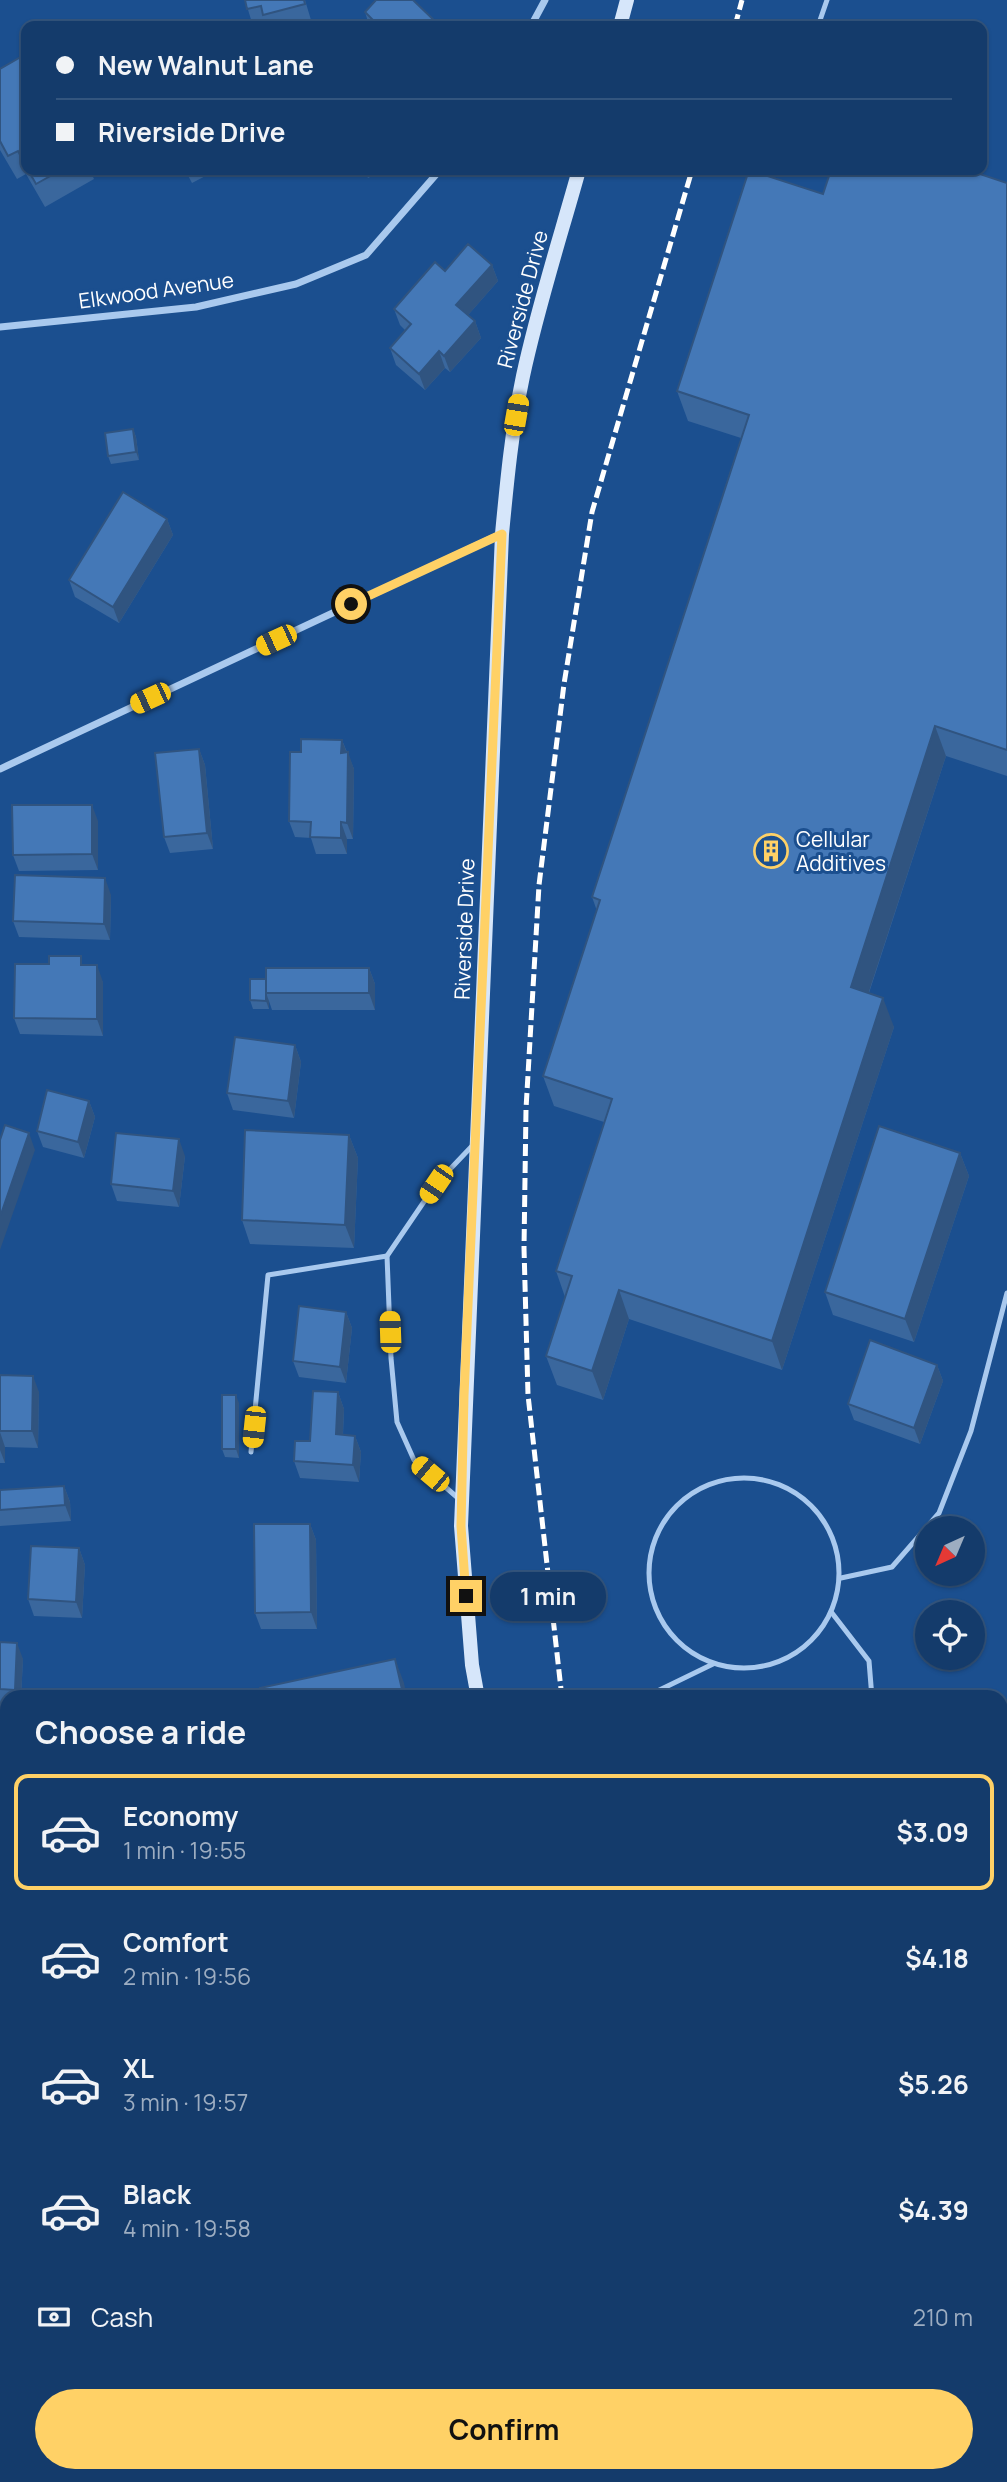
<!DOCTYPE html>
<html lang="en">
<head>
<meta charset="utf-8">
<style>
  body { margin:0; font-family:Manrope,sans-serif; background:#1d4271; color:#f1f3f6; height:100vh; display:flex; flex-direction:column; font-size:26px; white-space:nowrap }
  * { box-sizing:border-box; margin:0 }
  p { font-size:23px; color:#9dadc1 }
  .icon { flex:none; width:38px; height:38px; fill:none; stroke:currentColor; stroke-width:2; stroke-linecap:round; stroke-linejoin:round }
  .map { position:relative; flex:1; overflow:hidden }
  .details { position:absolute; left:0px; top:1690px; width:1008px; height:793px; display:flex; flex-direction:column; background:#143b6b; border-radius:21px 21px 0 0; box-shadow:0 2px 5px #0004,0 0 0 2px #33557e }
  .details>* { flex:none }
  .top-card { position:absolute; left:21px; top:21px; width:966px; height:154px; border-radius:14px; box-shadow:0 2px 5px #0004,0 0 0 2px #33557e; display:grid; align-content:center; height:154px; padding:0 35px; background:#143b6b }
  .needle { width:46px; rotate:224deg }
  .fabs { position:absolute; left:915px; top:1516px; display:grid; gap:14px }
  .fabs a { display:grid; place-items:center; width:70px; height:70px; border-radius:50%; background:#143b6b; box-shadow:0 2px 5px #0004,0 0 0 2px #33557e; font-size:35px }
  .end { position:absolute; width:32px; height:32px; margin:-16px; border:9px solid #ffd166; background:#111; box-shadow:0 0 0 4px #111 }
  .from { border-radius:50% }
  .bubble { position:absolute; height:49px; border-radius:24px; background:#143b6b; box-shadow:0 2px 5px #0004,0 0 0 2px #33557e; font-size:23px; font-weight:700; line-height:49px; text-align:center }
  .car { position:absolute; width:21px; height:42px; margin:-21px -10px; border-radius:9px; box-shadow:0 0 5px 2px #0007; background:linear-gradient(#f5c518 24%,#345 0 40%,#f5c518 0 76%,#345 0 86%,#f5c518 0) }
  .top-card b { display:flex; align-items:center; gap:24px; height:66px; font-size:26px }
  .top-card b+b { border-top:2px solid #33557e }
  .top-card i { width:18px; height:18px; background:#f1f3f6 }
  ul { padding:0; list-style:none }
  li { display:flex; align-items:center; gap:21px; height:116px; margin:0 14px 10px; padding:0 21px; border:4px solid transparent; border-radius:14px }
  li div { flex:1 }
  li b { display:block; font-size:26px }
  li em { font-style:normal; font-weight:700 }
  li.on { border-color:#ffd166 }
  li>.icon { width:63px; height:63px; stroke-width:1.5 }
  h2 { padding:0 35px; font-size:32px; line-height:84px }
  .pay { display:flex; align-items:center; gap:18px; height:77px; padding:0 35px; font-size:26px }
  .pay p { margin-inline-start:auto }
  .action { display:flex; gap:14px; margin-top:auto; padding:14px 35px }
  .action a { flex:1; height:80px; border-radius:42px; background:#ffd166; color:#111; font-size:28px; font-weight:700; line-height:80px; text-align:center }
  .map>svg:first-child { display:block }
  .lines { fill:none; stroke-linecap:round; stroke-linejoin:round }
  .lane { stroke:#a9c9ee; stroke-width:5 }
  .street { stroke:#a9c9ee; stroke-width:7 }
  .secondary { stroke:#d6e6fa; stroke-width:14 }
  .rail { stroke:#fff; stroke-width:5; stroke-dasharray:12 5; stroke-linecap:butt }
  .wall { fill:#3a679d }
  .shaded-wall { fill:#305480 }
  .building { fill:#4478b7; stroke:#305480; stroke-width:2 }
  .route { stroke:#ffd166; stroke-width:9 }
  .labels { text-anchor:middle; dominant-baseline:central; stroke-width:6; stroke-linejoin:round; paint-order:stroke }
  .street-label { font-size:21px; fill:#fff; stroke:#1b4f8f }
  .poi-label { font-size:21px; fill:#fff; stroke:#1b4f8f; text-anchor:start }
</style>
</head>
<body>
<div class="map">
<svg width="1007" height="2482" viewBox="0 0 1007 2482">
  <rect width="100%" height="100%" fill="#1b4f8f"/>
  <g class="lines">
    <g class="lane">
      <polyline points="818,26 827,0"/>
      <polyline points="251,1452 268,1275 387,1256"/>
      <circle cx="744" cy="1573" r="95"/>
      <polyline points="458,1498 414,1460 397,1422 391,1358 387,1256 436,1184 473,1145"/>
      <polyline points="841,1578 892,1567 939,1513 971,1431 1007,1293"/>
      <polyline points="832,1613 869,1661 872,1698"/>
      <polyline points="643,1698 713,1664"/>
    </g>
    <g class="street">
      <polyline points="531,26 545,0"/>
      <polyline points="0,327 196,307 296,284 366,255 440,170"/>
      <polyline points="0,769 501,534"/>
      <polyline points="0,2035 7,2034"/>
    </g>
    <g class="secondary">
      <polyline points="620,26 627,0"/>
      <path d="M 478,1698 L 472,1665 L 461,1526 L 502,534 C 507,481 512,428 523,376 C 538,306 560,238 579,170"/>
      <polyline points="665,2476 666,2482"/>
    </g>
    <g class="rail">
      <polyline points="735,26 742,0"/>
      <polyline points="562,1698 528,1395 524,1248 526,1109 539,885 564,684 592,512 692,170"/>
      <polyline points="761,2476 762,2482"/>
    </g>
  </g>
  <g class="wall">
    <polygon points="245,0 305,0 311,20 289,26 267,26 266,22 253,26"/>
    <polygon points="365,12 440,26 369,25"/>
    <polygon points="26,55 26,170 90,170 94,179 45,207 26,174 17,179 0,150 0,69"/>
    <polygon points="161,170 176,170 164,176"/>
    <polygon points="185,170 217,170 192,183"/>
    <polygon points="364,170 384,170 368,178"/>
    <polygon points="1007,183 1007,776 946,756 869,993 894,1027 782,1370 629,1319 603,1400 557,1385 546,1356 565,1297 556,1271 604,1122 554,1106 543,1076 597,911 592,897 741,438 688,421 677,391 823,194"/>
    <polygon points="492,265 498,281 468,315 475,321 481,338 450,372 445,368 425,390 396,365 390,348 405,330 400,325 394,309 445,271"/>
    <polygon points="133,429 136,437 139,460 111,464 108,456"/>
    <polygon points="167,519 173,535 119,623 75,597 69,580"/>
    <polygon points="342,740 354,769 353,839 347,839 347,854 316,854 311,838 295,837 289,821 301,752"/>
    <polygon points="199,749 205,765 213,849 170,853 164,837"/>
    <polygon points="98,821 98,870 19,871 13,855"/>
    <polygon points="111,895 110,940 19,937 13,921"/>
    <polygon points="49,964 84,965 103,982 103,1036 20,1034 14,1018"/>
    <polygon points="369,968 375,984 375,1010 272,1010 269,1001 269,1009 253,1009 250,1000 266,979"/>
    <polygon points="295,1045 301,1062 294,1118 233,1110 227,1093"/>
    <polygon points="89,1101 95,1117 84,1158 43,1147 37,1131"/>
    <polygon points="349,1135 358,1158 354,1248 250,1244 242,1220"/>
    <polygon points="960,1153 969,1176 914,1342 833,1315 825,1292"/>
    <polygon points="185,1156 179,1207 117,1201 111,1184"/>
    <polygon points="346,1312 352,1328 346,1383 299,1377 293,1361"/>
    <polygon points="937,1365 943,1381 920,1444 854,1420 848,1404"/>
    <polygon points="0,1375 39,1392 38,1448 5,1447 5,1463 0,1463"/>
    <polygon points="338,1392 344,1409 343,1435 355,1436 361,1452 359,1482 300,1478 294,1461 310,1441"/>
    <polygon points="239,1403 239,1458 225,1457 222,1449"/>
    <polygon points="64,1486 70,1502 71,1521 0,1526 0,1490"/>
    <polygon points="310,1524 316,1540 317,1629 261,1629 255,1613"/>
    <polygon points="79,1548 85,1565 82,1618 34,1616 28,1599"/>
    <polygon points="0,1642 23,1659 21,1698 7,1698 7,1706 0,1706"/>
    <polygon points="7,1875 7,1974 0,1976 0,1876"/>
    <polygon points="498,2476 531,2476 531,2482 499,2482"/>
  </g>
  <g class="shaded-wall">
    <polygon points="492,265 498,281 462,322 456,305"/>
    <polygon points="475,321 481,338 450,372 444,356"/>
    <polygon points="439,351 445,368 425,390 419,374"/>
    <polygon points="133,429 136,437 139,460 136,452"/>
    <polygon points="167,519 173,535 119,623 113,607"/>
    <polygon points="935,726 946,756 861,1016 851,987"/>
    <polygon points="342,740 348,756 341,753"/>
    <polygon points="199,749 205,765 213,849 207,833"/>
    <polygon points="348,752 354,769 353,839 347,823"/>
    <polygon points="92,805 98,821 98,870 92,854"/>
    <polygon points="341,822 347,839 347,854 341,838"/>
    <polygon points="105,878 111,895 110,940 104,924"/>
    <polygon points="97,965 103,982 103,1036 97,1019"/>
    <polygon points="369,968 375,984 375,1010 369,993"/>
    <polygon points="266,993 269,1001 269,1009 266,1001"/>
    <polygon points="883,998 894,1027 782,1370 772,1341"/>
    <polygon points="295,1045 301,1062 294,1118 288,1101"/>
    <polygon points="89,1101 95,1117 84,1158 78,1142"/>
    <polygon points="29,1133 35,1150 0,1250 0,1217"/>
    <polygon points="349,1135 358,1158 354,1248 345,1225"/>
    <polygon points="179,1139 185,1156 179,1207 173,1191"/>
    <polygon points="960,1153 969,1176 914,1342 905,1319"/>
    <polygon points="619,1290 629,1319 603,1400 592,1371"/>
    <polygon points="346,1312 352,1328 346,1383 340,1367"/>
    <polygon points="937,1365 943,1381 920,1444 914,1428"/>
    <polygon points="33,1376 39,1392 38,1448 32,1431"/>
    <polygon points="338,1392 344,1409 342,1451 336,1434"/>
    <polygon points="236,1395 239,1403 239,1458 236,1449"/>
    <polygon points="0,1432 5,1447 5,1463 0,1450"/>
    <polygon points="355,1436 361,1452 359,1482 353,1465"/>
    <polygon points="64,1486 70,1502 71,1521 65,1505"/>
    <polygon points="310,1524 316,1540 317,1629 311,1612"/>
    <polygon points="79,1548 85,1565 82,1618 76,1602"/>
    <polygon points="17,1643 23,1659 21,1698 17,1698 15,1690"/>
    <polygon points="395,1659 404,1683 407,1698 404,1698"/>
  </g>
  <g class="building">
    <polygon points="245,0 304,0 305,4 263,15 261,6 247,9"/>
    <polygon points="376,0 413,0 440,26 368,26 373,20 365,12"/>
    <polygon points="26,54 26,166 18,151 8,156 0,141 0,69"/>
    <polygon points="28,170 61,170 36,184"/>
    <polygon points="749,170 823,194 831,170 968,170 1007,183 1007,750 935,726 851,987 883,998 772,1341 619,1290 592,1371 546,1356 572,1276 556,1271 612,1099 543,1076 600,900 592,897 749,415 677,391"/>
    <polygon points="468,244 492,265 456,305 475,321 444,356 439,351 419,374 390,348 411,324 394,309 435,262 445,271"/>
    <polygon points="133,429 136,452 108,456 105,433"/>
    <polygon points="123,492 167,519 113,607 69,580"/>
    <polygon points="301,739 342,740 341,753 348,752 347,823 341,822 341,838 310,837 311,822 289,821 290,752 301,752"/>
    <polygon points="199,749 207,833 164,837 155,753"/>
    <polygon points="12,805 92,805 92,854 13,855"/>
    <polygon points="15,875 105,878 104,924 13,921"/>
    <polygon points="49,956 81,956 81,965 97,965 97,1019 14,1018 15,964 49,964"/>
    <rect x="266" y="968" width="103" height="25"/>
    <polygon points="250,979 266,979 266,1001 250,1000"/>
    <polygon points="235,1037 295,1045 288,1101 227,1093"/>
    <polygon points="47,1090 89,1101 78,1142 37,1131"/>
    <polygon points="5,1125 29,1133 0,1217 0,1140"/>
    <polygon points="879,1126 960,1153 905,1319 825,1292"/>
    <polygon points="245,1130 349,1135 345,1225 242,1220"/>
    <polygon points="116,1133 179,1139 173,1191 111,1184"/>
    <polygon points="299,1306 346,1312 340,1367 293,1361"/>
    <polygon points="870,1340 937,1365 914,1428 848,1404"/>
    <polygon points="0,1375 33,1376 32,1431 0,1431"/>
    <polygon points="313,1391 338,1392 336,1434 355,1436 353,1465 294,1461 295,1441 310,1441"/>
    <rect x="222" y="1395" width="14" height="54"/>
    <polygon points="64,1486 65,1505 0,1510 0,1490"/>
    <polygon points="254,1524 310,1524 311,1612 255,1613"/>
    <polygon points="31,1546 79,1548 76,1602 28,1599"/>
    <polygon points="0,1642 17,1643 15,1690 0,1689"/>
    <polygon points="395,1659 404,1698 262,1698 260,1688"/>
    <polygon points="7,1875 7,1949 0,1951 0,1876"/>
    <polygon points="403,2476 419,2476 420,2482 403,2482"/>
    <polygon points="462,2476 463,2482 434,2482 434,2478"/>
    <polygon points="498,2476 528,2476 528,2479 498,2478"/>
  </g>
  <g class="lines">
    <polyline class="route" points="351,604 502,534 464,1396 461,1526 466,1596"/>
  </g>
  <defs>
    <g id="building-ring" transform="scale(1.75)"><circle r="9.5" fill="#1b4f8f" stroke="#ffd166" stroke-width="1.5"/><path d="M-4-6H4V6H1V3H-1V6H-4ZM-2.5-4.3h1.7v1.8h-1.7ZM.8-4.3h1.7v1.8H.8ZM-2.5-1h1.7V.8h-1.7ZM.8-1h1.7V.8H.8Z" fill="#ffd166"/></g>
  </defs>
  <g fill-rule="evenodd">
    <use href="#building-ring" x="771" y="851"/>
  </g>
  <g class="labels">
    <g class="street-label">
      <text transform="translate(156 290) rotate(-8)">Elkwood Avenue</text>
      <text transform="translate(522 299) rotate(-75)">Riverside Drive</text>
      <text transform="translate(464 929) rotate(-88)">Riverside Drive</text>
    </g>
    <g class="poi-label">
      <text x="796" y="839">Cellular<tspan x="796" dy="24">Additives</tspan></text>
    </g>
  </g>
</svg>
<div class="fabs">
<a><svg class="needle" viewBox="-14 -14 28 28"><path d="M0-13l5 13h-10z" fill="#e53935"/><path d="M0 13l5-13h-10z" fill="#9dadc1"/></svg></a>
<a><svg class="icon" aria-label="locate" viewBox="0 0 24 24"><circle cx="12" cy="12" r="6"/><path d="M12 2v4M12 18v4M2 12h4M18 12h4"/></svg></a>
</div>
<i class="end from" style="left:351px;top:604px"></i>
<i class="end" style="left:466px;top:1596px"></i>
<div class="bubble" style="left:490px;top:1572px;width:116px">1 min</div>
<i class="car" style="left:516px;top:415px;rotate:10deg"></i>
<i class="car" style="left:276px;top:640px;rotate:245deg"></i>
<i class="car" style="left:150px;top:698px;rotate:245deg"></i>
<i class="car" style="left:436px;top:1184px;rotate:214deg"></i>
<i class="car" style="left:390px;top:1332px;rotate:358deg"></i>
<i class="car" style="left:254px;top:1427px;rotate:186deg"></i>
<i class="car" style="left:430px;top:1474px;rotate:310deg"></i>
<div class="top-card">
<b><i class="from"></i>New Walnut Lane</b>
<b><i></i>Riverside Drive</b>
</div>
<section class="details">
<h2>Choose a ride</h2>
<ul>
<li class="on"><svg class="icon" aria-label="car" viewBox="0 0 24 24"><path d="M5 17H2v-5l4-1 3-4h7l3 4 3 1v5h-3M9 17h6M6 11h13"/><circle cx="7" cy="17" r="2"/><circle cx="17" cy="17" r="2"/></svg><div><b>Economy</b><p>1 min · 19:55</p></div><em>$3.09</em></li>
<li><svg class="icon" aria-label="car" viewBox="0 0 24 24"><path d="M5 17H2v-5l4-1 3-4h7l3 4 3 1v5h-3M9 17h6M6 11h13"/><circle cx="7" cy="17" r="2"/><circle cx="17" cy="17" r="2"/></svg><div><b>Comfort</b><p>2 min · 19:56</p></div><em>$4.18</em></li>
<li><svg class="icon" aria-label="car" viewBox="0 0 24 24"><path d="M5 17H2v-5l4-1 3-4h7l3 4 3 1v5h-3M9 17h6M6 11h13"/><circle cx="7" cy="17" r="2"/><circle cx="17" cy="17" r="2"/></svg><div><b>XL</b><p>3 min · 19:57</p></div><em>$5.26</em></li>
<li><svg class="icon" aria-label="car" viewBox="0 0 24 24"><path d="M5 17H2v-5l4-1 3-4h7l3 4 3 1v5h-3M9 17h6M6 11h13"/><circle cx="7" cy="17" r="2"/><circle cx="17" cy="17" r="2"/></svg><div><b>Black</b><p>4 min · 19:58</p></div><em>$4.39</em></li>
</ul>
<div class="pay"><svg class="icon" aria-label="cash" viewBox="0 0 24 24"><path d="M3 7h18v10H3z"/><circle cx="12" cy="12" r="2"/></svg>Cash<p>210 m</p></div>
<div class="action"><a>Confirm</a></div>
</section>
</div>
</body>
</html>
